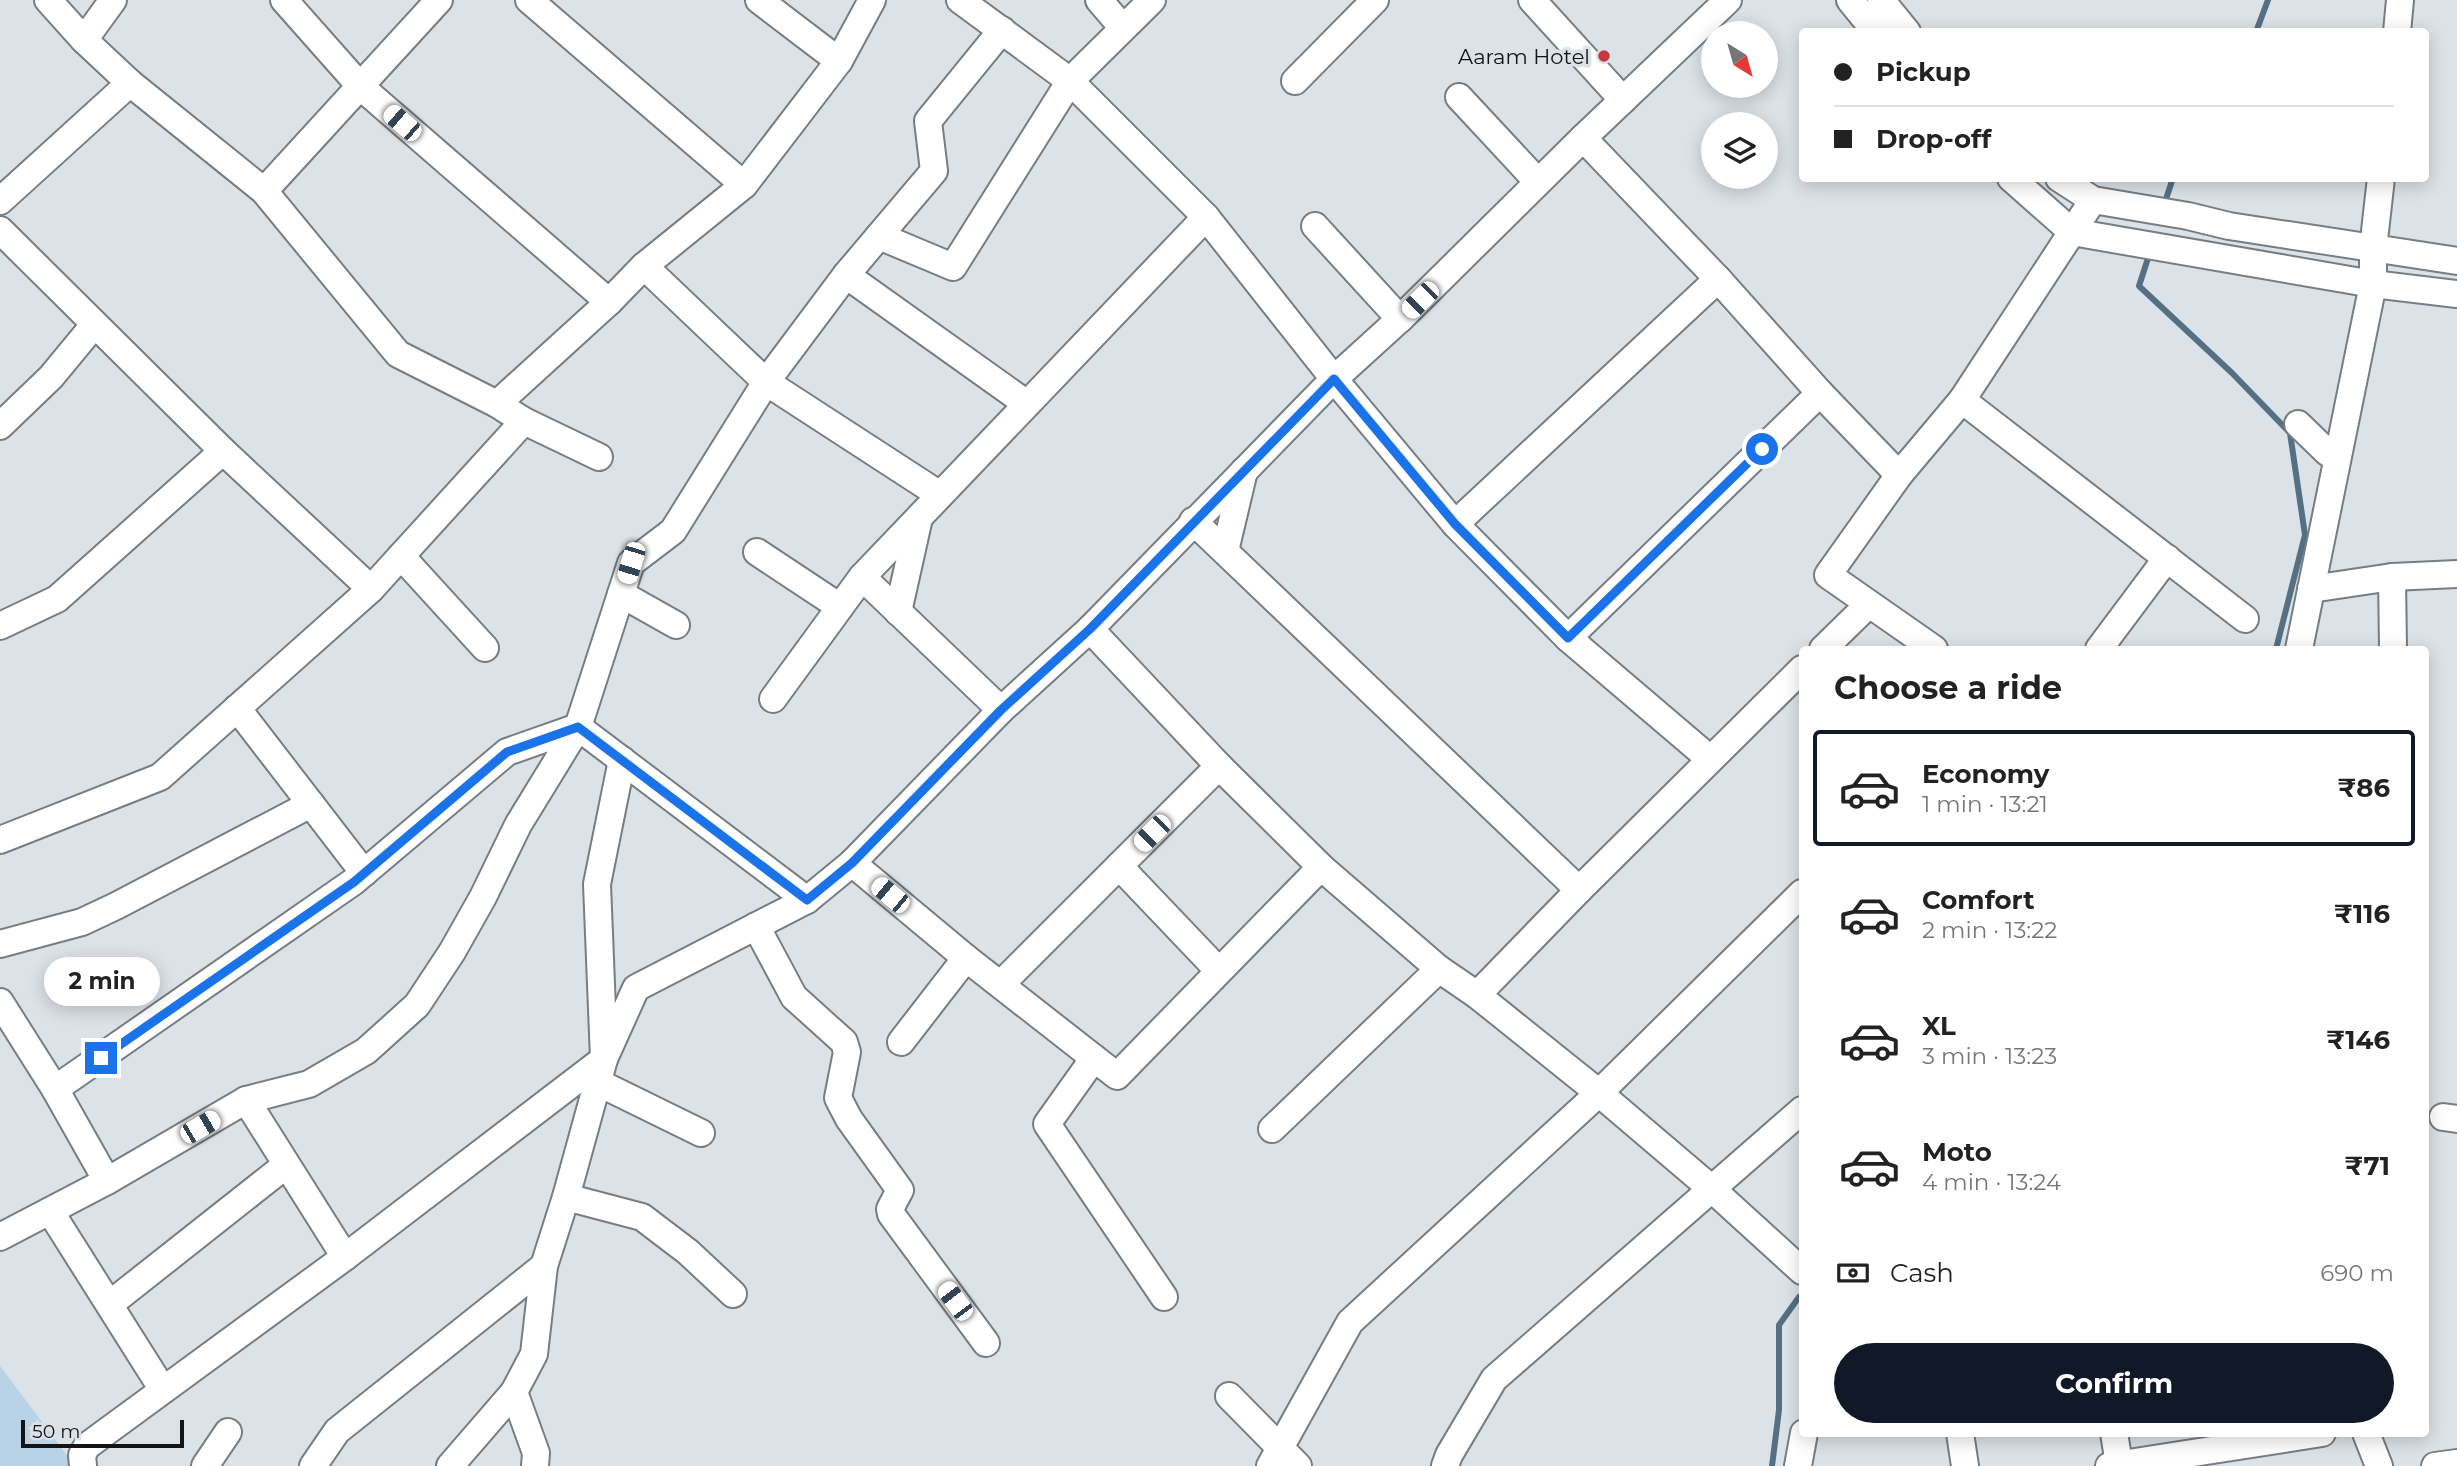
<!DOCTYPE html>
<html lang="en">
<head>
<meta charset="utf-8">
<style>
  body { margin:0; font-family:Montserrat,sans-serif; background:#f6f6f6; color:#222; height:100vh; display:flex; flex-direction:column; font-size:26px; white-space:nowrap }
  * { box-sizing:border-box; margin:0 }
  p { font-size:23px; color:#767676 }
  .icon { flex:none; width:38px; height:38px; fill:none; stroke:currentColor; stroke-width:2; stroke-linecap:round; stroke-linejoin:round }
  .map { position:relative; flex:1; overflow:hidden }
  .side { position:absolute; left:1799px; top:646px; width:630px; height:791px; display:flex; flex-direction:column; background:#fff; border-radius:7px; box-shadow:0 4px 18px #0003 }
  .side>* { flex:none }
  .top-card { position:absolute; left:1799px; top:28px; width:630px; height:154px; border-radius:7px; box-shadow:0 4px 18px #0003; display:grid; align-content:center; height:154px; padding:0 35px; background:#fff }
  .needle { width:46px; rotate:143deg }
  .buttons { position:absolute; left:1701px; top:21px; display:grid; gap:14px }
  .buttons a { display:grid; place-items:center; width:77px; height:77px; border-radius:50%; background:#fff; box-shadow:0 4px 18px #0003; font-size:35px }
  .scale { position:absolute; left:21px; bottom:18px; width:163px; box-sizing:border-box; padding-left:7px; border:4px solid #121416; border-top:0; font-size:19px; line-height:24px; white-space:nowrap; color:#121416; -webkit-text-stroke:5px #dbe2e8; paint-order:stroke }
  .end { position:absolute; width:32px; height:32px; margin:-16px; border:9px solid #1a73e8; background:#fff; box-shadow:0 0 0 4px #fff }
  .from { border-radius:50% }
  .bubble { position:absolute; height:49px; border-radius:24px; background:#fff; box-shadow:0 4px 18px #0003; font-size:23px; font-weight:700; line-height:49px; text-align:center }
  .car { position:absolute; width:21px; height:42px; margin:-21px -10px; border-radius:9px; box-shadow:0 0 5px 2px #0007; background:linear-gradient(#fff 24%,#345 0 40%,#fff 0 76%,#345 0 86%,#fff 0) }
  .top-card b { display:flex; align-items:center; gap:24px; height:66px; font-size:26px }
  .top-card b+b { border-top:2px solid #e0e0e0 }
  .top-card i { width:18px; height:18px; background:#222 }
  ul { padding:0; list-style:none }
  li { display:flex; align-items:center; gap:21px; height:116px; margin:0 14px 10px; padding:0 21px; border:4px solid transparent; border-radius:7px }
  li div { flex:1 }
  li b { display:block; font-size:26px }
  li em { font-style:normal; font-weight:700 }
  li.current { border-color:#111827 }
  li>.icon { width:63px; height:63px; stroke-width:1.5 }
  h2 { padding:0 35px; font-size:32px; line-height:84px }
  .pay { display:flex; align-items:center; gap:18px; height:77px; padding:0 35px; font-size:26px }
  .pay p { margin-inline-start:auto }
  .primary-button { display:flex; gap:14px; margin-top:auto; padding:14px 35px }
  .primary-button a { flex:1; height:80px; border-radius:42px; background:#111827; color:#fff; font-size:28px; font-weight:700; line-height:80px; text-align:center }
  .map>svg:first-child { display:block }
  .green { fill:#bad2e5 }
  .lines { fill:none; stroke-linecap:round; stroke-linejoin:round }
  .stream { stroke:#557083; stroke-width:6 }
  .minor-casing { stroke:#767d83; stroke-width:30 }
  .minor { stroke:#fff; stroke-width:26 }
  .route { stroke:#1a73e8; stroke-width:9 }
  .poi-dot { fill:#c73741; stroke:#dbe2e8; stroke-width:2.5 }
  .labels { text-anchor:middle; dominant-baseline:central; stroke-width:7; stroke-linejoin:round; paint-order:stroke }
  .poi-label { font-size:21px; fill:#121416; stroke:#dbe2e8; text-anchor:end }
</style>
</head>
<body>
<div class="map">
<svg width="2457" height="1466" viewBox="0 0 2457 1466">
  <rect width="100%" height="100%" fill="#dbe2e8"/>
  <polygon class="green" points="0,1366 75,1466 0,1466"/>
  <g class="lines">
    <g class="stream">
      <polyline points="2256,32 2268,0"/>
      <polyline points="2164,205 2173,178"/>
      <polyline points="2150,252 2139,286 2232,373 2290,433 2305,535 2276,649"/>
      <polyline points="1772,1466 1779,1410 1779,1325 1799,1297"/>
    </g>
    <g class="minor-casing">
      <g id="minor">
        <polyline points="48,0 84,40 130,83 264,191 398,354 497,404 524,421 599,457"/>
        <polyline points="284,0 361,87 609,302"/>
        <polyline points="529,0 744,185"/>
        <polyline points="759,0 839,61"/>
        <polyline points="960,0 1070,81 1206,217 1334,379 1455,524 1568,638 1710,759"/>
        <polyline points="1099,0 1123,28"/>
        <polyline points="1532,0 1623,100"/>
        <polyline points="1850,0 1876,32"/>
        <polyline points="1881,0 1907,32"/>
        <polyline points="2397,32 2400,0"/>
        <polyline points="84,40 113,0"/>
        <polyline points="1295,81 1375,0"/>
        <polyline points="1459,97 1538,182"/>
        <polyline points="1583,138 1718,279 1820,393 1899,475"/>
        <polyline points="2011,178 2072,232 2373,284 2457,294"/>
        <polyline points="2059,178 2093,200 2188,216 2229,226 2457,261"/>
        <polyline points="264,191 439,0"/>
        <polyline points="0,201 130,83"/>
        <polyline points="1315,226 1400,319"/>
        <polyline points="0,230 223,451 371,589"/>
        <polyline points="879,236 953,267 1070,81 1152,0"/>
        <polyline points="644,266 766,382 940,495"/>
        <polyline points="846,275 1027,404"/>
        <polyline points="1962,400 2245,619"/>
        <polyline points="497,404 609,302 644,266 744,185 839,61 872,0"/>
        <polyline points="2298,424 2328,453 2337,454"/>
        <polyline points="0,426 51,377 94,325"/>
        <polyline points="1193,521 1579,890"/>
        <polyline points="1455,524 1718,279"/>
        <polyline points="1225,551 1244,471"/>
        <polyline points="757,552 840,607"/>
        <polyline points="401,556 485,648"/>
        <polyline points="862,577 1001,710"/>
        <polyline points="2392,577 2393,649"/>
        <polyline points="2311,589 2392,577 2457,574"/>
        <polyline points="621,594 676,625"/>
        <polyline points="898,612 919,518"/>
        <polyline points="0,626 57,599 223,451"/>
        <polyline points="1090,629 1219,766 1321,867 1439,969 1477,995 1599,1093 1713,1190 1802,1271"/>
        <polyline points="1568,638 1820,393"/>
        <polyline points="1823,649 1868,605"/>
        <polyline points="1934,649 1828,575 1899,475 1962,400 2093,200"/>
        <polyline points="2099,649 2167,558"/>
        <polyline points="2299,649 2373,284 2373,249 2381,178"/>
        <polyline points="773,699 862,577 1206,217"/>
        <polyline points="237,708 364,873"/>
        <polyline points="0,840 160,777 371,589 524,421"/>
        <polyline points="852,863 966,958 1117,1076 1321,867"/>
        <polyline points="1119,866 1219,971"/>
        <polyline points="756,926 794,997 844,1042 847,1052 838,1098 849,1119 900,1190 890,1209 891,1214 986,1343"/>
        <polyline points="0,944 82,922 116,906 311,804"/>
        <polyline points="1001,984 1219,766"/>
        <polyline points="1477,995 1579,890 1802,669"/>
        <polyline points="0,1002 55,1089 107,1181"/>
        <polyline points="901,1042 966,958"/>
        <polyline points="1094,1058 1047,1124 1164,1297"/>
        <polyline points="597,1082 701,1133"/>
        <polyline points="55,1089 353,882 507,752 578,727 807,900"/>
        <polyline points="246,1100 345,1257"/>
        <polyline points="2443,1117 2457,1119"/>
        <polyline points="1272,1129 1439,969"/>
        <polyline points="566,1197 642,1217 688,1252 733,1294"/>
        <polyline points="50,1211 163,1390"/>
        <polyline points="0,1237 107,1181 246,1100 309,1084 366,1051 417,1005 452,952 483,897 518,825 578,727 631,563 673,531 766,382 846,275 934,171 928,121 1002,30"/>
        <polyline points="110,1304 286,1165"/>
        <polyline points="514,1392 536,1453 535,1466"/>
        <polyline points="1229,1396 1298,1466"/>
        <polyline points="1960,1433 1965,1466"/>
        <polyline points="2114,1433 2119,1464"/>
        <polyline points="2366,1433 2379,1466"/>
        <polyline points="83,1466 82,1455 87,1446 345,1257 604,1059 636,988 807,900 852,863 1001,710 1090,629 1334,379 1400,319 1583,138 1728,0"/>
        <polyline points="205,1466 228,1432"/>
        <polyline points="313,1466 337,1431 544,1266"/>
        <polyline points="450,1466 514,1392 534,1354 544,1266 566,1197 604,1059 597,884 622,760"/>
        <polyline points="1270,1466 1350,1322 1599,1093 1802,893"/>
        <polyline points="1445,1466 1449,1455 1494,1379 1802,1110"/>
        <polyline points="1798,1466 1804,1433"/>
        <polyline points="2109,1466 2322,1433"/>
        <polyline points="2435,1466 2457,1463"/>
      </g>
    </g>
    <use href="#minor" class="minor"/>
  </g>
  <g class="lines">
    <polyline class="route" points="101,1058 354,882 507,752 578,727 807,900 852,863 1001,710 1090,629 1334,379 1455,524 1568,638 1762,449"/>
  </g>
  <circle class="poi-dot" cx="1604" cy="56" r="7"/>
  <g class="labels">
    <g class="poi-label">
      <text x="1590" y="56">Aaram Hotel</text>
    </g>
  </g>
</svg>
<div class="buttons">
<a><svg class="needle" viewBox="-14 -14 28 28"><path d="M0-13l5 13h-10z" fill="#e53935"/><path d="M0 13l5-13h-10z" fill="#767676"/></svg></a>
<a><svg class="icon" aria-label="layers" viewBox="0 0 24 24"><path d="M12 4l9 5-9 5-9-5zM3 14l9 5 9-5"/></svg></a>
</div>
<div class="scale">50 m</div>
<i class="end from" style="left:1762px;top:449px"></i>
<i class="end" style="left:101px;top:1058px"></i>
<div class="bubble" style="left:44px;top:957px;width:116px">2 min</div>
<i class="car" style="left:402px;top:123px;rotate:311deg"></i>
<i class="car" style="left:1420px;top:300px;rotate:225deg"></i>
<i class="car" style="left:631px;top:563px;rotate:197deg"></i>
<i class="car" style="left:1152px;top:833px;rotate:225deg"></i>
<i class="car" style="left:890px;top:895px;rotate:310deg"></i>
<i class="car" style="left:200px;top:1127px;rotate:60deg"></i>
<i class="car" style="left:955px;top:1301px;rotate:323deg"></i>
<div class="top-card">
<b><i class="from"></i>Pickup</b>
<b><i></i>Drop-off</b>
</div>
<section class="side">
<h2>Choose a ride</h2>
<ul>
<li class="current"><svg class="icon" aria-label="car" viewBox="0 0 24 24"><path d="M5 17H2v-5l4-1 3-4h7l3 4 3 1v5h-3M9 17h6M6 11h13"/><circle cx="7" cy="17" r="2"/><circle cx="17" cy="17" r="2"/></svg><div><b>Economy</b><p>1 min · 13:21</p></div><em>₹86</em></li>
<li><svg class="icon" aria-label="car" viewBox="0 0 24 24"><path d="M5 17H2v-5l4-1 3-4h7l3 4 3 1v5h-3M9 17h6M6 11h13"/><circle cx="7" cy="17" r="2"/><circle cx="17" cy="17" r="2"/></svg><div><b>Comfort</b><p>2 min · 13:22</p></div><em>₹116</em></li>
<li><svg class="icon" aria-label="car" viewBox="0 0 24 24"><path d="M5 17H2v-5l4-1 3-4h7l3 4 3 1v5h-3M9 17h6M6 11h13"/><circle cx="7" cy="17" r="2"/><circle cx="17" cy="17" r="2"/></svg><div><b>XL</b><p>3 min · 13:23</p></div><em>₹146</em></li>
<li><svg class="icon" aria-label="car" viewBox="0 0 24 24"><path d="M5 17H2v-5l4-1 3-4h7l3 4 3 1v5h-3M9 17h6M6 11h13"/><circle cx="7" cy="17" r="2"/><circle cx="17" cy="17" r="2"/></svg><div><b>Moto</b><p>4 min · 13:24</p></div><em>₹71</em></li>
</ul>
<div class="pay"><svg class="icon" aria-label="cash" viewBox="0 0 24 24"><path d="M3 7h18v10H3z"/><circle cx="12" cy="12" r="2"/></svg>Cash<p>690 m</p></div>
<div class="primary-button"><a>Confirm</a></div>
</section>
</div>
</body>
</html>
